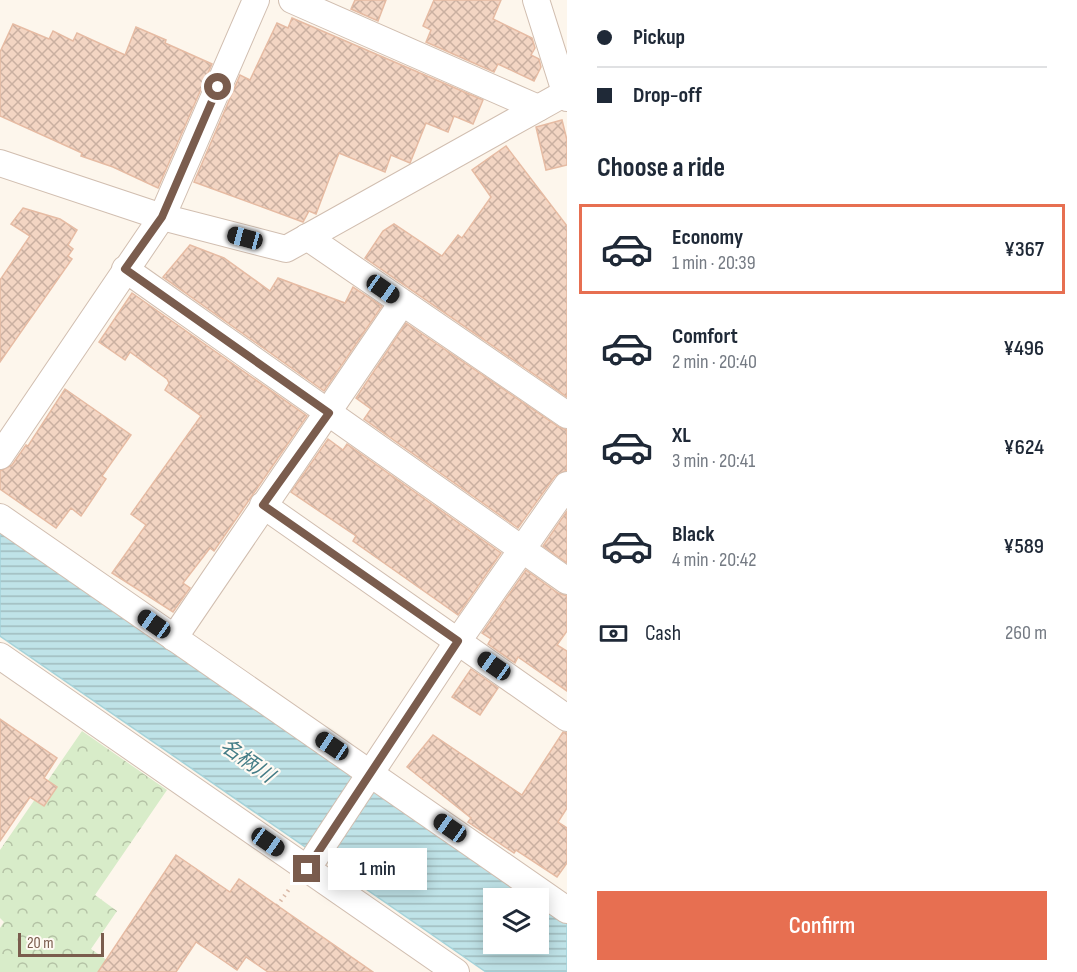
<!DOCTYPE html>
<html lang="en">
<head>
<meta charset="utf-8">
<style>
  body { margin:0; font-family:"Sofia Sans Condensed","Noto Sans JP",sans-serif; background:#f2f2f3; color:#1f2937; height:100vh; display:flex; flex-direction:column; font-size:22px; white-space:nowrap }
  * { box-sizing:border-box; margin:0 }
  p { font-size:20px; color:#747a83 }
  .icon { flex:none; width:33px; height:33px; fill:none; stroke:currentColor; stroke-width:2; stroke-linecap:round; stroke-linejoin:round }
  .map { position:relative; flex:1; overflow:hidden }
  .sheet { display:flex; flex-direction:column; background:#fff; width:510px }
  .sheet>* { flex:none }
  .banner { display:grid; align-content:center; height:132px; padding:0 30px; background:#fff }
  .tools { position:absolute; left:483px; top:888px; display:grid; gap:12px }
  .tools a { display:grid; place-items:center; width:66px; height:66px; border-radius:0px; background:#fff; box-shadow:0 3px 15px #0003; font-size:30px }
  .scale { position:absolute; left:18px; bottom:15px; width:86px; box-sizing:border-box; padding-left:6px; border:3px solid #7a5c4d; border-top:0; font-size:16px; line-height:21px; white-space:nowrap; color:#7a5c4d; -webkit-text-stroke:4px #fffaf3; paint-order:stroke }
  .end { position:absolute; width:27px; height:27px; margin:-14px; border:8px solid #7a5c4d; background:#fff; box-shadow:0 0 0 3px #fff }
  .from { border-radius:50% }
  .bubble { position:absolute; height:42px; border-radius:0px; background:#fff; box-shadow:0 3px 15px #0003; font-size:20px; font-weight:600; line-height:42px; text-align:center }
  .car { position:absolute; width:18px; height:36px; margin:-18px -9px; border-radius:8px; box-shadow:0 0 4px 2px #0007; background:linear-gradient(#222 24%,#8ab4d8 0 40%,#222 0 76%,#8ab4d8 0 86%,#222 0) }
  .banner b { display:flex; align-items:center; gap:21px; height:57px; font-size:22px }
  .banner b+b { border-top:2px solid #e0e1e3 }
  .banner i { width:15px; height:15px; background:#1f2937 }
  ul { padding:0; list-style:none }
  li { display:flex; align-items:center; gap:18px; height:90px; margin:0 12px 9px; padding:0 18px; border:3px solid transparent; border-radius:0px }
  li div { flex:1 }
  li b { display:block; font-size:22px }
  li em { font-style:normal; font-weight:600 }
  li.selected { border-color:#e76f51 }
  li>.icon { width:54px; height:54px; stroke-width:1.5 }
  h2 { padding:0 30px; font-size:27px; line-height:72px }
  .pay { display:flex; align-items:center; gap:15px; height:66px; padding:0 30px; font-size:22px }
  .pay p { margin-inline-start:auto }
  .cta { display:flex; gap:12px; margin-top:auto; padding:12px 30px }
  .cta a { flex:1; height:69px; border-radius:0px; background:#e76f51; color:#fff; font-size:24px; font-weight:600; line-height:69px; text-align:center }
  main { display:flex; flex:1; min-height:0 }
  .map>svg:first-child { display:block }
  .park { fill:url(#park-crowns) }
  .water { fill:url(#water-rules); stroke:#a5d3da; stroke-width:1.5 }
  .building { fill:url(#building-cross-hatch); stroke:#e6bba3; stroke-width:1.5 }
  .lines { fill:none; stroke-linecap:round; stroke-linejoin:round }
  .street-casing { stroke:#d1beb0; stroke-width:28 }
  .path { stroke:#d9b8a5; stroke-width:4; stroke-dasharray:1.5 4.5; stroke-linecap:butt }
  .street { stroke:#fff; stroke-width:26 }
  .route { stroke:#7a5c4d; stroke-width:8 }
  .labels { text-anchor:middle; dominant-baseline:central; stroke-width:4.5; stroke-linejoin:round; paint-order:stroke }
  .water-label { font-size:20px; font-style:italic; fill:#437c86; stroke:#fffaf3 }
</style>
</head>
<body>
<main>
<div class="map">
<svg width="567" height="972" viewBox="0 0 567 972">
  <defs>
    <pattern id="park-crowns" width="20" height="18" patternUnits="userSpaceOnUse" patternTransform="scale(1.5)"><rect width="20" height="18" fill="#d8ecc9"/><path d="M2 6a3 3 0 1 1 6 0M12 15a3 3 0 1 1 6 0" fill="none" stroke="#b4c2a5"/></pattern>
    <pattern id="water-rules" width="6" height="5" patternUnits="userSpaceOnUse" patternTransform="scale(1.5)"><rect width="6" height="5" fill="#bfe3e8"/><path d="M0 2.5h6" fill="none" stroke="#a0bbbe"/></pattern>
    <pattern id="building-cross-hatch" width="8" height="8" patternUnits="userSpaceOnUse" patternTransform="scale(1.5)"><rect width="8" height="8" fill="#f3d5c3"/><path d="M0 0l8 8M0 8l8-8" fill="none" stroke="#cab0a1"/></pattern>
  </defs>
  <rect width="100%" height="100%" fill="#fdf6ec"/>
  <polygon class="park" points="82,731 167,790 95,895 117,911 91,949 124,972 0,972 0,928 4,922 0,918 0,850"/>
  <polygon class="water" points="0,528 538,898 494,898 494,944 538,944 539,899 567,919 567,972 486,972 0,636"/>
  <g class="building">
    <polygon points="355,0 386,0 378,21 351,9"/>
    <polygon points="434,0 501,0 493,19 532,38 535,48 531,55 539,59 541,67 534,81 498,64 494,72 426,42 431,30 423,26"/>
    <polygon points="292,18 483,100 473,124 454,116 448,132 426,123 410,163 391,155 385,172 339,153 316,214 309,211 303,222 194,182 240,75 250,80 277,23 288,28"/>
    <polygon points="13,24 49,39 53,31 73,41 77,33 125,55 136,27 166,40 165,43 212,64 158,188 113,167 81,156 82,153 0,116 0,52"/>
    <polygon points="562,120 567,140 567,165 546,170 536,127"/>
    <polygon points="506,146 567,226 567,397 365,258 383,231 394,224 442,256 458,235 462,238 491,197 472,170"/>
    <polygon points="23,208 60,219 77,230 68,245 73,249 68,256 72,259 0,362 0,280 30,236 11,224"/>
    <polygon points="190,245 224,258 270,291 278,278 345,303 353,287 382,306 324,391 163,277"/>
    <polygon points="132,293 307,416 214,551 210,548 183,583 190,588 173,612 112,573 146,525 131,514 201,416 165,390 169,383 167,379 130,352 125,360 99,342"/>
    <polygon points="406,323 559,427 567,430 567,470 555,476 518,528 364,419 371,409 356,398"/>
    <polygon points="65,389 131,435 102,476 106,479 81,516 71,508 56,528 0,489 0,471 12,465 26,445 28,446"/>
    <polygon points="328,439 343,450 347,444 501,553 458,615 353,541 356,536 291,492"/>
    <polygon points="567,511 567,563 543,546"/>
    <polygon points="526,570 558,593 567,596 567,631 557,645 567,651 567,691 518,657 515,663 488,644 491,639 482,633"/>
    <polygon points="471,669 498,688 480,715 452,697"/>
    <polygon points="0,719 57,758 44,778 57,787 44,806 30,797 0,841"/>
    <polygon points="563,732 567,733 567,808 558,822 567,828 567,863 557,877 516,850 514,853 468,822 471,818 407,767 433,735 522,795"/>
    <polygon points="176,855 230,892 239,879 373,972 268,972 246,957 237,970 196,942 176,972 98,972"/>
  </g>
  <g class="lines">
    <g class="street-casing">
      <g id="street">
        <polyline points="292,0 538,108"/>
        <polyline points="536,0 567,98"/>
        <polyline points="0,163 162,217 286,249 567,92"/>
        <polyline points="307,237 567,415"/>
        <polyline points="125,269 567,581"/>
        <polyline points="0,456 162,217 256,0"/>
        <polyline points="263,505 567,718"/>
        <polyline points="0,517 567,910"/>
        <polyline points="174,638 402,303"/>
        <polyline points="0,656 456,972"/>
        <polyline points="307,869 458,641 567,485"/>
      </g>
    </g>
    <polyline class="path" points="277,906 290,888"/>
    <use href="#street" class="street"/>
  </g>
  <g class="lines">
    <polyline class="route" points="218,87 162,217 125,269 329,413 263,505 458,641 307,869"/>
  </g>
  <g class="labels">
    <g class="water-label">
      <text transform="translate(247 761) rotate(35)">名柄川</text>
    </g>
  </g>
</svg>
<div class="tools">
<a><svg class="icon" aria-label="layers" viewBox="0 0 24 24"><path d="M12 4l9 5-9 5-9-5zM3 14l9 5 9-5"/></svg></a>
</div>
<div class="scale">20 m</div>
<i class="end from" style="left:218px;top:87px"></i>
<i class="end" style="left:307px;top:869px"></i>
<div class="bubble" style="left:328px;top:848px;width:99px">1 min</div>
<i class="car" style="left:245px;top:238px;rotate:285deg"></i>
<i class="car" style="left:383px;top:289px;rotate:125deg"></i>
<i class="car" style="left:154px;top:624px;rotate:305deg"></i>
<i class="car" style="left:494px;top:666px;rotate:305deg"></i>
<i class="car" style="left:332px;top:746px;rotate:304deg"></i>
<i class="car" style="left:450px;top:828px;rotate:305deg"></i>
<i class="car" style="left:268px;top:842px;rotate:125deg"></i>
</div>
<section class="sheet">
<div class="banner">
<b><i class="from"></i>Pickup</b>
<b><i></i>Drop-off</b>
</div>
<h2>Choose a ride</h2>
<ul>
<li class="selected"><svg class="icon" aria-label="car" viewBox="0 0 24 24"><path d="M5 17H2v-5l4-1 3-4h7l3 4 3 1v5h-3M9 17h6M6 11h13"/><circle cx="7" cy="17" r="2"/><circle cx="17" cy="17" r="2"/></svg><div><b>Economy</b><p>1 min · 20:39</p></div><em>¥367</em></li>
<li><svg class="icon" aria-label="car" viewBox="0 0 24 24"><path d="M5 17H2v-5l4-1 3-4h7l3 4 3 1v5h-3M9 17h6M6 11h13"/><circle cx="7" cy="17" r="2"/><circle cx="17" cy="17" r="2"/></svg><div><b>Comfort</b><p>2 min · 20:40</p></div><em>¥496</em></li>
<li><svg class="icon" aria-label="car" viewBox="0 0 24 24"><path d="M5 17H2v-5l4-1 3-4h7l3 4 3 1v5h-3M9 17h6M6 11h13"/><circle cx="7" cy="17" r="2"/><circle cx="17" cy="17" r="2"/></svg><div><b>XL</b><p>3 min · 20:41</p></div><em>¥624</em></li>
<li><svg class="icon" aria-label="car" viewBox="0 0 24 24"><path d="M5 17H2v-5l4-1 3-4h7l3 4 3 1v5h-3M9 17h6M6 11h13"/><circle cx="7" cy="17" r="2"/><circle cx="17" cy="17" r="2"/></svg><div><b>Black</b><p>4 min · 20:42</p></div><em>¥589</em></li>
</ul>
<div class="pay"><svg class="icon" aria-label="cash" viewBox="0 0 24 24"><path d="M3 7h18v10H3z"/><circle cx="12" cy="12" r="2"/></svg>Cash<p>260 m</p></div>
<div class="cta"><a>Confirm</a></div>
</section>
</main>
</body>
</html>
